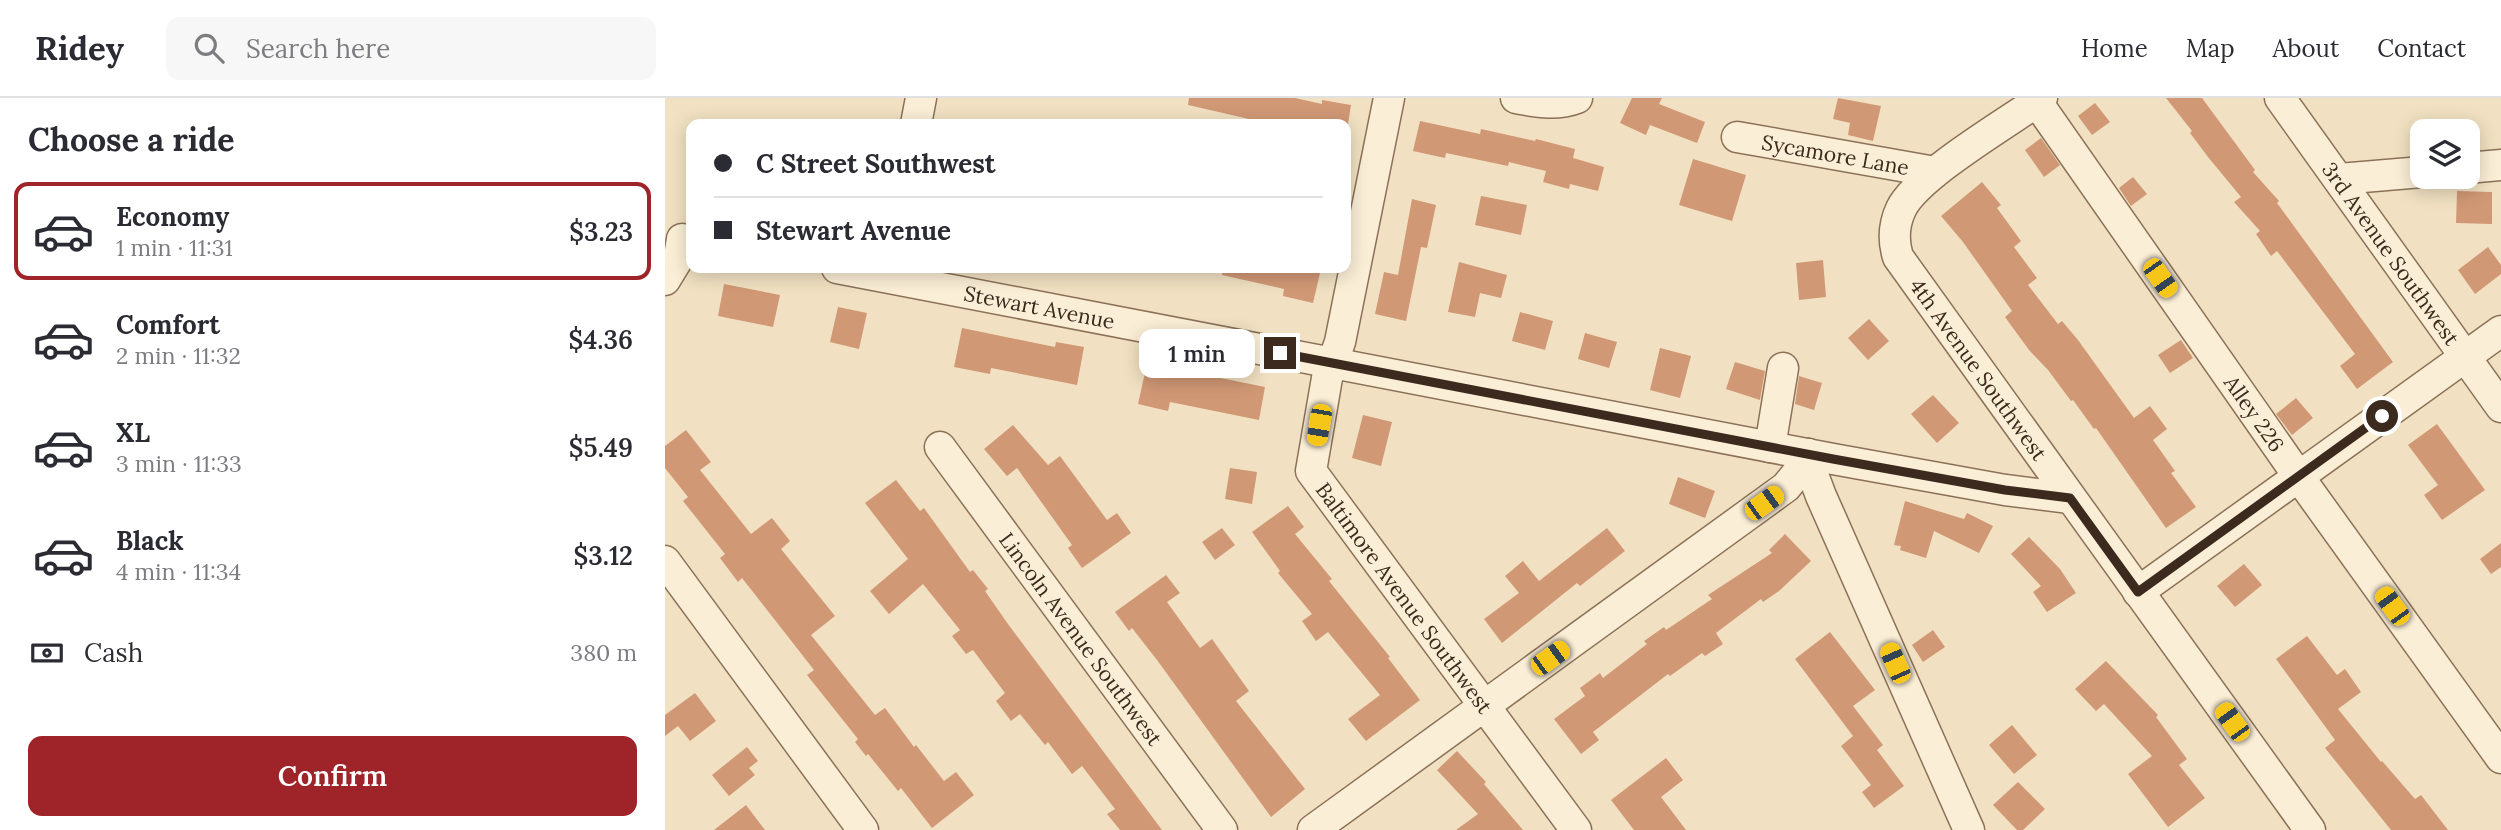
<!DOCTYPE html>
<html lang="en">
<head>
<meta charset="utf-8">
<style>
  body { margin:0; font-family:Lora,serif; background:#f7f7f7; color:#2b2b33; height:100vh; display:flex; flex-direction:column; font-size:26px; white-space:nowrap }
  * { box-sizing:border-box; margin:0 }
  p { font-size:23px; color:#7c7c81 }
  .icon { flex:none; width:38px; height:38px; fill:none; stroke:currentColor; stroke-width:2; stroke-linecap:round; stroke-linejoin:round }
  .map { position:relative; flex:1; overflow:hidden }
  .side { display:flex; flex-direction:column; background:#fff; width:665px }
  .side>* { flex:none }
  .guide { position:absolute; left:21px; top:21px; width:665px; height:154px; border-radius:14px; box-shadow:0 4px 18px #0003; display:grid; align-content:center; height:154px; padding:0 28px; background:#fff }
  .tools { position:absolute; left:1745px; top:21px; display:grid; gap:14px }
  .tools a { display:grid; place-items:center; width:70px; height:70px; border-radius:14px; background:#fff; box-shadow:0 4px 18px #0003; font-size:35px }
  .end { position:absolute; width:32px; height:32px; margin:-16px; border:9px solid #3b2a1d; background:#fff; box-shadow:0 0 0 4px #fff }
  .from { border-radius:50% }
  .bubble { position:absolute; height:49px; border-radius:14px; background:#fff; box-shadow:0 4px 18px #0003; font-size:23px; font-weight:600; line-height:49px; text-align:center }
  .car { position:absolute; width:21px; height:42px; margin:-21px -10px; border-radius:9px; box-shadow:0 0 5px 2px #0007; background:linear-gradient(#f5c518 24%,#345 0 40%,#f5c518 0 76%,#345 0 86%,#f5c518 0) }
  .guide b { display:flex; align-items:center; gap:24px; height:66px; font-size:26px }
  .guide b+b { border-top:2px solid #e1e1e2 }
  .guide i { width:18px; height:18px; background:#2b2b33 }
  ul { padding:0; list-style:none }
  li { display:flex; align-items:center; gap:21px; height:98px; margin:0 14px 10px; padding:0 14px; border:4px solid transparent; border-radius:14px }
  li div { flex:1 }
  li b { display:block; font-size:26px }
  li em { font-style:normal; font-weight:600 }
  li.on { border-color:#9f242a }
  li>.icon { width:63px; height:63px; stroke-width:1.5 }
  h2 { padding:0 28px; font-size:32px; line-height:84px }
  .pay { display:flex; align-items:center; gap:18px; height:77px; padding:0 28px; font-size:26px }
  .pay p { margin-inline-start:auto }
  .action { display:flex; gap:14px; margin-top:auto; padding:14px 28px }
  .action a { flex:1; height:80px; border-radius:14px; background:#9f242a; color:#fff; font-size:28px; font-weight:600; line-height:80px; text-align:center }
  header { display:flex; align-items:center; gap:42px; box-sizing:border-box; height:98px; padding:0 35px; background:#fff; border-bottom:2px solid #e1e1e2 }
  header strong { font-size:33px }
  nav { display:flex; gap:38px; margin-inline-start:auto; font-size:24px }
  .search { width:490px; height:63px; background:#f7f7f7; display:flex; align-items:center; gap:18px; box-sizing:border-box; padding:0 24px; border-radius:14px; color:#7c7c81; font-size:26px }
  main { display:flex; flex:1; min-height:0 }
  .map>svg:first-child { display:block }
  .building { fill:#d19875 }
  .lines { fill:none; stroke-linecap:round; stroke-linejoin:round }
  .minor-casing { stroke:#8c7158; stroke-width:33 }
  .minor { stroke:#fbeed6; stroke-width:30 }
  .route { stroke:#3b2a1d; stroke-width:9 }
  .labels { text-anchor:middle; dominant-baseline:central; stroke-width:7; stroke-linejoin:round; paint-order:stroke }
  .street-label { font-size:21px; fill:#3b2a1d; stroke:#f8ebd2 }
</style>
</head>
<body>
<header>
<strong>Ridey</strong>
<div class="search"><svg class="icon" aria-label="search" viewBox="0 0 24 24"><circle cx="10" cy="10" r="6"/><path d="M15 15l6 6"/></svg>Search here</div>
<nav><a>Home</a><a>Map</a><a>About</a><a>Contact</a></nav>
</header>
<main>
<section class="side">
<h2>Choose a ride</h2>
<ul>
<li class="on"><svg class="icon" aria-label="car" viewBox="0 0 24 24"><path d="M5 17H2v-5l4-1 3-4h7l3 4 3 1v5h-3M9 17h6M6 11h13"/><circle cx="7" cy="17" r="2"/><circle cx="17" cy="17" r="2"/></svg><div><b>Economy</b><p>1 min · 11:31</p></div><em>$3.23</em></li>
<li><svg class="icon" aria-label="car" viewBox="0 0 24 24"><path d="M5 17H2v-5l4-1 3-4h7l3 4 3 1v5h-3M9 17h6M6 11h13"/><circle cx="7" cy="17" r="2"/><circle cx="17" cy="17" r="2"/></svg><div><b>Comfort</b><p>2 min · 11:32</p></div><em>$4.36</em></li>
<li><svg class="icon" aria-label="car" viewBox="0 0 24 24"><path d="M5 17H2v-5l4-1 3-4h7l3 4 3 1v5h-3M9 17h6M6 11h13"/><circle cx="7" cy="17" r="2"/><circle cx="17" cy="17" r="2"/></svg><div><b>XL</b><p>3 min · 11:33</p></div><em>$5.49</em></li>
<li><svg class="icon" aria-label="car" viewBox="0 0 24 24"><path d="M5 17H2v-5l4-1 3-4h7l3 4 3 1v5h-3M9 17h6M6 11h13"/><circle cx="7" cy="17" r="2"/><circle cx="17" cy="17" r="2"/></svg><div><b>Black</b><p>4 min · 11:34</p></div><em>$3.12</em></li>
</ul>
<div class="pay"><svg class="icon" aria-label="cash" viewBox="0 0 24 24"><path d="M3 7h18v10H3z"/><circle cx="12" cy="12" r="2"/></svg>Cash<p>380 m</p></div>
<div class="action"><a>Confirm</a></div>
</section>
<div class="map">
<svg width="1836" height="732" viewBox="0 0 1836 732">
  <rect width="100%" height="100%" fill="#f1e1c2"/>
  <g class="building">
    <polygon points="524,0 630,0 657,6 657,2 686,7 683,26 606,26 523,7"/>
    <polygon points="967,0 997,0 994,6 1040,24 1032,45 985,27 981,37 955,25"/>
    <polygon points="1173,0 1216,8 1208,43 1183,37 1185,25 1168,21"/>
    <polygon points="1501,0 1537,0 1590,72 1588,74 1614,103 1612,105 1728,264 1692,291 1675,268 1690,256 1612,153 1606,158 1591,136 1595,133 1569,104 1576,99 1543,59 1525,35 1527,33"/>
    <polygon points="1430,5 1445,24 1427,37 1413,18"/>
    <polygon points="755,23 815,36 816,31 870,43 871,41 910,51 908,60 939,69 933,93 905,86 904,91 878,84 881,73 844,64 843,68 781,55 780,60 748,53"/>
    <polygon points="1376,40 1395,67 1379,79 1360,52"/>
    <polygon points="1028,61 1081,77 1067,123 1014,107"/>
    <polygon points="1468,79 1482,96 1466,108 1454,90"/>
    <polygon points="1317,84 1336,107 1332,110 1356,143 1349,149 1372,180 1363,187 1393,226 1397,223 1413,242 1469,320 1485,308 1502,331 1488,342 1510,373 1506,375 1531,409 1501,430 1431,330 1429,331 1408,302 1406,303 1383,272 1364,252 1340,219 1347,213 1298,144 1276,118"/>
    <polygon points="1792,93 1827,94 1827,126 1791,125"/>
    <polygon points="816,98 862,107 856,137 810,127"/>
    <polygon points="747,101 771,107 762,150 756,149 741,223 710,216 719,174 733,177"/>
    <polygon points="1823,149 1836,167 1836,176 1810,196 1793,172"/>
    <polygon points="1158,162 1161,199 1134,202 1131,165"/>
    <polygon points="794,164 842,177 836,200 815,195 810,219 783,214"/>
    <polygon points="558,170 631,170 655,175 648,205 618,198 619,191 557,177"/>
    <polygon points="59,186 115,197 108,229 53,218"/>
    <polygon points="173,209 202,215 194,251 165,244"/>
    <polygon points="855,214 888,223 880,252 847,243"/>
    <polygon points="1204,221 1224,243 1203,262 1183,240"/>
    <polygon points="297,230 390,249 391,244 419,249 412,287 326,270 325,276 289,269"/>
    <polygon points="920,235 952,244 944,270 913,261"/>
    <polygon points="1516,242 1528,260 1505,275 1493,257"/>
    <polygon points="995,250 1026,258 1015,300 985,292"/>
    <polygon points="1070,264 1100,273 1095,302 1061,291"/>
    <polygon points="481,270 525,279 526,274 600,289 594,322 505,304 503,313 473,306"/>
    <polygon points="1134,278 1157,285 1149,312 1130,306"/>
    <polygon points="1268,297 1294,325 1272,345 1246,316"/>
    <polygon points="1631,300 1648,320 1627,337 1611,316"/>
    <polygon points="698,317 727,324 716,368 687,360"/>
    <polygon points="1772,326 1820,392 1777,422 1759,397 1773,387 1743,347"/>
    <polygon points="348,327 383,367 395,358 442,422 452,415 466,435 417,470 403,450 407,447 352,370 342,378 319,351"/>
    <polygon points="21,332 46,364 35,372 86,436 107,420 125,443 116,451 170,518 146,537 210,617 220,610 249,649 251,647 279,683 291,674 309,697 267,730 236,690 233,693 203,656 201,658 190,644 193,641 142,577 149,572 77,480 73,484 55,460 60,456 18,403 23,399 0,370 0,348"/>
    <polygon points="565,370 592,374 587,406 560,401"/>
    <polygon points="1013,379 1050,393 1040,420 1004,406"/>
    <polygon points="231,382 255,413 259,410 305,474 308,472 323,491 320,493 343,526 497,732 455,732 442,716 450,711 417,668 407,676 383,644 380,647 355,616 346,623 331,603 340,595 308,552 301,556 287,538 295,532 258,486 224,516 205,493 243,461 200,405"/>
    <polygon points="1240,403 1299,421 1302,415 1328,428 1314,455 1269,433 1261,460 1235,452 1236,448 1229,447"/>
    <polygon points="623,408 639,429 630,436 667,481 664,483 725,559 723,560 755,602 701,643 683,621 715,597 663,534 651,543 637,523 647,516 613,475 615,473 587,434"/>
    <polygon points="557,430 570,447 550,462 537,444"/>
    <polygon points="942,430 960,453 915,488 912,485 837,545 819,521 854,495 840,478 858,463 874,483"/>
    <polygon points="1120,436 1146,463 1114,493 1098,504 1096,501 1051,535 1058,546 1040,558 1037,555 1005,578 1003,576 928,634 934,642 916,656 889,621 920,598 915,590 935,575 938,580 982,546 979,543 999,529 1001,532 1047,501 1043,497 1107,455 1104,452"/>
    <polygon points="1364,439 1395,471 1411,495 1382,514 1368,494 1376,488 1346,456"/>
    <polygon points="1836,445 1836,469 1826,476 1815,461"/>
    <polygon points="1579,466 1597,487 1570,509 1552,488"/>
    <polygon points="501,477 515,495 502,504 535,550 547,541 584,593 571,603 640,691 606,719 492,562 467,530 464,533 450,514"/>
    <polygon points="1268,532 1280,549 1258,564 1247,547"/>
    <polygon points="1165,534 1210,592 1188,608 1218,647 1212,652 1239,688 1209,710 1197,694 1206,687 1176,648 1188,638 1130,561"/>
    <polygon points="1642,538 1672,577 1680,571 1696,594 1673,611 1716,664 1717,663 1750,701 1756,697 1783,732 1726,732 1660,650 1670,642 1611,561"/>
    <polygon points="1441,563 1493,617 1491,619 1522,661 1514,667 1540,700 1503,729 1463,676 1487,658 1439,606 1431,613 1410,591"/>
    <polygon points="30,595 51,623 25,643 13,628 0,638 0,617"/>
    <polygon points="1347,627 1372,657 1349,676 1324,647"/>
    <polygon points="82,649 93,663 84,670 90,677 64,698 47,677"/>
    <polygon points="792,653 821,684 819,686 858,732 791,732 813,716 772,672"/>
    <polygon points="1001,660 1018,682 996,699 1021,732 969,732 946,702"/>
    <polygon points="1353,684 1380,711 1358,732 1352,732 1328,707"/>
    <polygon points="81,707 100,732 49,732"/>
  </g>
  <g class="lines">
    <g class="minor-casing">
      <g id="minor">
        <path id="s1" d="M 724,0 L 675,244 L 662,280 L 646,373 L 911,732"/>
        <path d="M 851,0 C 873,4 891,8 912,0"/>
        <path id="s2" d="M 1377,0 C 1344,24 1252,77 1236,111 C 1229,126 1228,143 1233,159 L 1645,732"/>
        <path id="s3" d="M 1615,0 L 1836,309"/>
        <path id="s4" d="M 1372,4 L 1634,379 L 1836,660"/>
        <polyline points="251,26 256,0"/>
        <path id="s5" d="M 1072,39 L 1270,74"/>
        <polyline points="1802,70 1836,67"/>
        <polyline points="1674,81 1757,74"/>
        <path id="s6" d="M 172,170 L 1168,361 L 1340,392 L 1405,400"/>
        <polyline points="0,182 14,159 17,141"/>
        <path id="s7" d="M 275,349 L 557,732"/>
        <polyline points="1105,349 1118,270"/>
        <polyline points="1143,356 1147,374 1156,398 1304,732"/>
        <polyline points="0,463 198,732"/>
        <polyline points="1473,494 1836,233"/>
        <polyline points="648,732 1121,389 1134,373 1143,356"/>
      </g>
    </g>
    <use href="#minor" class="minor"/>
  </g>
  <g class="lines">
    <polyline class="route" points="615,255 1168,361 1340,392 1405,400 1473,494 1717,318"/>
  </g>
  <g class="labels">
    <g class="street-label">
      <text stroke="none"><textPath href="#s5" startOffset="100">Sycamore Lane</textPath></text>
      <text stroke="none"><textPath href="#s3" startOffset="191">3rd Avenue Southwest</textPath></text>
      <text stroke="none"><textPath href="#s6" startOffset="206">Stewart Avenue</textPath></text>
      <text stroke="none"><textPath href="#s2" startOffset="368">4th Avenue Southwest</textPath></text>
      <text stroke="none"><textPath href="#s4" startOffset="380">Alley 226</textPath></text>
      <text stroke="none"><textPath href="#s1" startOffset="539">Baltimore Avenue Southwest</textPath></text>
      <text stroke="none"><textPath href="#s7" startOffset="238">Lincoln Avenue Southwest</textPath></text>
    </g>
  </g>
</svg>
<div class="tools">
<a><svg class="icon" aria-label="layers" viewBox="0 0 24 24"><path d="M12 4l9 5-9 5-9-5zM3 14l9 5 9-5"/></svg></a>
</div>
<i class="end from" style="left:1717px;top:318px"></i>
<i class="end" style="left:615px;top:255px"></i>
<div class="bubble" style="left:474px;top:231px;width:116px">1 min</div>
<i class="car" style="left:1495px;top:180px;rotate:145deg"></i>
<i class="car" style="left:654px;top:327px;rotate:190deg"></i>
<i class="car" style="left:1099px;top:405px;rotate:54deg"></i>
<i class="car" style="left:1727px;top:508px;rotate:324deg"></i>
<i class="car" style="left:885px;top:560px;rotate:54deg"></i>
<i class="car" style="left:1230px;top:565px;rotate:336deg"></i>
<i class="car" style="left:1567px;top:624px;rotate:324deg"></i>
<div class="guide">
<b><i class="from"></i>C Street Southwest</b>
<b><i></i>Stewart Avenue</b>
</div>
</div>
</main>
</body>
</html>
